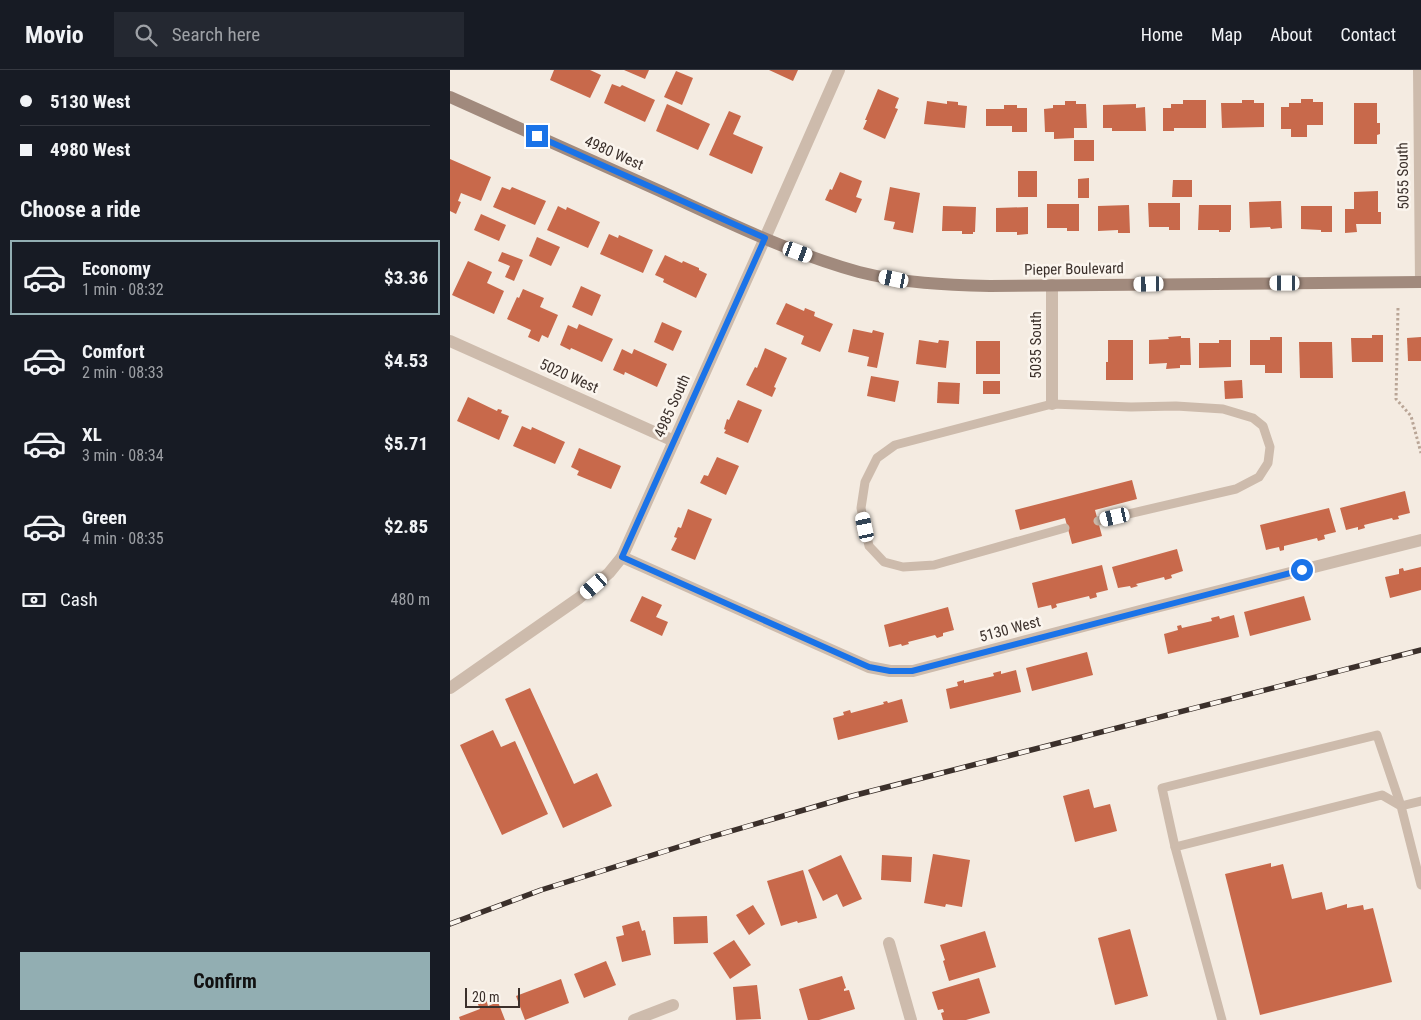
<!DOCTYPE html>
<html lang="en">
<head>
<meta charset="utf-8">
<style>
  body { margin:0; font-family:"Roboto Condensed",sans-serif; background:#242831; color:#f1f3f6; height:100vh; display:flex; flex-direction:column; font-size:19px; white-space:nowrap }
  * { box-sizing:border-box; margin:0 }
  p { font-size:16px; color:#9ea1a6 }
  .icon { flex:none; width:28px; height:28px; fill:none; stroke:currentColor; stroke-width:2; stroke-linecap:round; stroke-linejoin:round }
  .map { position:relative; flex:1; overflow:hidden }
  .panel { display:flex; flex-direction:column; background:#171b24; width:450px }
  .panel>* { flex:none }
  .guide { display:grid; align-content:center; height:110px; padding:0 20px; background:#171b24 }
  .scale { position:absolute; left:15px; bottom:12px; width:55px; box-sizing:border-box; padding-left:5px; border:2px solid #3b302b; border-top:0; font-size:14px; line-height:18px; white-space:nowrap; color:#3b302b; -webkit-text-stroke:4px #fbf5ee; paint-order:stroke }
  .end { position:absolute; width:22px; height:22px; margin:-11px; border:6px solid #1a73e8; background:#fff; box-shadow:0 0 0 2px #fff }
  .from { border-radius:50% }
  .car { position:absolute; width:15px; height:30px; margin:-15px -8px; border-radius:6px; box-shadow:0 0 4px 1px #0007; background:linear-gradient(#fff 24%,#345 0 40%,#fff 0 76%,#345 0 86%,#fff 0) }
  .guide b { display:flex; align-items:center; gap:18px; height:48px; font-size:19px }
  .guide b+b { border-top:1px solid #363941 }
  .guide i { width:12px; height:12px; background:#f1f3f6 }
  ul { padding:0; list-style:none }
  li { display:flex; align-items:center; gap:15px; height:75px; margin:0 10px 8px; padding:0 10px; border:2px solid transparent; border-radius:0px }
  li div { flex:1 }
  li b { display:block; font-size:19px }
  li em { font-style:normal; font-weight:700 }
  li.on { border-color:#92aeb2 }
  li>.icon { width:45px; height:45px; stroke-width:1.5 }
  h2 { padding:0 20px; font-size:22px; line-height:60px }
  .pay { display:flex; align-items:center; gap:12px; height:55px; padding:0 20px; font-size:19px }
  .pay p { margin-inline-start:auto }
  .action { display:flex; gap:10px; margin-top:auto; padding:10px 20px }
  .action a { flex:1; height:58px; border-radius:0px; background:#92aeb2; color:#111; font-size:20px; font-weight:700; line-height:58px; text-align:center }
  header { display:flex; align-items:center; gap:30px; box-sizing:border-box; height:70px; padding:0 25px; background:#171b24; border-bottom:1px solid #363941 }
  header strong { font-size:24px }
  nav { display:flex; gap:28px; margin-inline-start:auto; font-size:18px }
  .search { width:350px; height:45px; background:#242831; display:flex; align-items:center; gap:12px; box-sizing:border-box; padding:0 18px; border-radius:0px; color:#9ea1a6; font-size:19px }
  main { display:flex; flex:1; min-height:0 }
  .map>svg:first-child { display:block }
  .building { fill:#c8694b }
  .lines { fill:none; stroke-linecap:round; stroke-linejoin:round }
  .path { stroke:#b9a596; stroke-width:3; stroke-dasharray:2.5 2.5; stroke-linecap:butt }
  .lane { stroke:#cdbbac; stroke-width:9 }
  .street { stroke:#cdbbac; stroke-width:12 }
  .secondary { stroke:#a18a7d; stroke-width:12 }
  .rail-casing { stroke:#3b302b; stroke-width:5.5 }
  .rail { stroke:#fbf5ee; stroke-width:4; stroke-dasharray:11; stroke-linecap:butt }
  .route { stroke:#1a73e8; stroke-width:6 }
  .labels { text-anchor:middle; dominant-baseline:central; stroke-width:5; stroke-linejoin:round; paint-order:stroke }
  .street-label { font-size:15px; fill:#3b302b; stroke:#fbf5ee }
</style>
</head>
<body>
<header>
<strong>Movio</strong>
<div class="search"><svg class="icon" aria-label="search" viewBox="0 0 24 24"><circle cx="10" cy="10" r="6"/><path d="M15 15l6 6"/></svg>Search here</div>
<nav><a>Home</a><a>Map</a><a>About</a><a>Contact</a></nav>
</header>
<main>
<section class="panel">
<div class="guide">
<b><i class="from"></i>5130 West</b>
<b><i></i>4980 West</b>
</div>
<h2>Choose a ride</h2>
<ul>
<li class="on"><svg class="icon" aria-label="car" viewBox="0 0 24 24"><path d="M5 17H2v-5l4-1 3-4h7l3 4 3 1v5h-3M9 17h6M6 11h13"/><circle cx="7" cy="17" r="2"/><circle cx="17" cy="17" r="2"/></svg><div><b>Economy</b><p>1 min · 08:32</p></div><em>$3.36</em></li>
<li><svg class="icon" aria-label="car" viewBox="0 0 24 24"><path d="M5 17H2v-5l4-1 3-4h7l3 4 3 1v5h-3M9 17h6M6 11h13"/><circle cx="7" cy="17" r="2"/><circle cx="17" cy="17" r="2"/></svg><div><b>Comfort</b><p>2 min · 08:33</p></div><em>$4.53</em></li>
<li><svg class="icon" aria-label="car" viewBox="0 0 24 24"><path d="M5 17H2v-5l4-1 3-4h7l3 4 3 1v5h-3M9 17h6M6 11h13"/><circle cx="7" cy="17" r="2"/><circle cx="17" cy="17" r="2"/></svg><div><b>XL</b><p>3 min · 08:34</p></div><em>$5.71</em></li>
<li><svg class="icon" aria-label="car" viewBox="0 0 24 24"><path d="M5 17H2v-5l4-1 3-4h7l3 4 3 1v5h-3M9 17h6M6 11h13"/><circle cx="7" cy="17" r="2"/><circle cx="17" cy="17" r="2"/></svg><div><b>Green</b><p>4 min · 08:35</p></div><em>$2.85</em></li>
</ul>
<div class="pay"><svg class="icon" aria-label="cash" viewBox="0 0 24 24"><path d="M3 7h18v10H3z"/><circle cx="12" cy="12" r="2"/></svg>Cash<p>480 m</p></div>
<div class="action"><a>Confirm</a></div>
</section>
<div class="map">
<svg width="971" height="950" viewBox="0 0 971 950">
  <rect width="100%" height="100%" fill="#f4ebe1"/>
  <g class="building">
    <polygon points="104,0 140,0 151,5 140,28 100,10"/>
    <polygon points="174,0 199,0 195,9"/>
    <polygon points="319,0 348,0 343,11"/>
    <polygon points="226,1 243,8 232,35 214,27"/>
    <polygon points="162,14 170,17 172,15 205,30 195,52 154,33"/>
    <polygon points="428,19 449,28 445,38 448,39 435,69 413,59 417,50 415,50"/>
    <polygon points="851,29 863,29 863,32 873,32 873,55 857,55 857,67 841,67 841,59 831,59 831,37 839,37 839,33 851,33"/>
    <polygon points="733,30 756,30 756,58 724,58 724,61 713,61 713,38 721,38 721,34 733,34"/>
    <polygon points="792,30 804,30 804,33 814,33 814,57 772,58 771,33 792,33"/>
    <polygon points="477,31 497,34 497,31 508,32 508,35 517,36 515,58 474,54"/>
    <polygon points="615,31 626,31 626,34 636,34 637,58 624,58 624,68 604,69 604,62 595,62 594,39 603,38 603,35 615,35"/>
    <polygon points="904,33 927,33 927,53 930,53 930,64 927,65 927,74 904,74"/>
    <polygon points="217,34 260,54 248,80 206,61"/>
    <polygon points="686,34 686,38 695,37 696,61 662,61 662,58 653,58 653,35"/>
    <polygon points="554,35 567,35 567,38 577,38 577,62 562,62 562,56 536,56 536,39 554,39"/>
    <polygon points="279,41 291,46 283,64 313,77 302,104 259,85"/>
    <rect x="624" y="70" width="20" height="21"/>
    <polygon points="0,89 41,107 31,131 11,123 8,131 11,132 6,144 0,141"/>
    <rect x="568" y="101" width="19" height="26"/>
    <polygon points="390,102 412,111 406,127 412,129 406,143 375,130 380,119 382,120"/>
    <polygon points="639,108 639,128 628,128 628,109"/>
    <polygon points="723,110 742,110 742,127 722,127"/>
    <polygon points="52,117 60,120 62,117 96,131 85,155 43,137"/>
    <polygon points="440,117 470,123 463,163 443,159 445,152 434,150"/>
    <polygon points="928,121 928,142 931,142 931,154 906,154 907,162 895,163 895,139 904,139 904,122"/>
    <polygon points="831,131 832,158 821,159 820,157 800,158 799,132"/>
    <polygon points="698,133 730,133 730,160 719,160 719,157 699,157"/>
    <polygon points="597,134 629,134 629,161 617,161 617,158 597,158"/>
    <polygon points="679,135 680,163 668,163 668,160 648,161 648,136"/>
    <polygon points="749,135 781,135 781,160 780,160 780,162 769,162 769,160 748,160"/>
    <polygon points="108,136 116,140 117,137 150,152 138,178 97,160"/>
    <polygon points="493,136 526,137 525,162 523,162 523,164 512,164 512,161 492,161"/>
    <polygon points="851,136 882,136 882,162 871,162 871,160 851,159"/>
    <polygon points="578,137 578,164 567,165 567,162 546,162 546,138"/>
    <polygon points="31,144 56,155 49,171 24,160"/>
    <polygon points="159,164 168,168 169,165 203,180 193,203 150,184"/>
    <polygon points="87,167 110,177 101,196 79,186"/>
    <polygon points="52,182 73,190 64,211 55,207 60,196 48,191"/>
    <polygon points="215,185 232,193 233,191 249,198 249,200 257,204 246,228 213,212 214,209 205,205"/>
    <polygon points="18,191 42,202 37,213 54,221 44,244 2,225"/>
    <polygon points="131,216 151,225 142,246 122,237"/>
    <polygon points="73,219 94,228 90,237 108,245 98,268 92,265 89,272 78,267 81,260 57,249 67,227 69,228"/>
    <polygon points="336,233 354,241 355,238 365,242 364,246 383,254 370,282 351,274 354,266 326,254"/>
    <polygon points="212,252 232,261 223,281 204,272"/>
    <polygon points="129,254 163,269 152,292 121,278 120,280 110,275 118,255 127,259"/>
    <polygon points="403,259 422,263 423,260 434,263 427,298 417,296 419,287 398,282"/>
    <polygon points="922,265 933,265 933,292 902,292 901,268 922,268"/>
    <polygon points="731,266 731,268 740,268 741,295 730,295 730,298 716,299 717,293 699,294 699,270 719,269 718,267"/>
    <polygon points="820,267 832,267 832,303 815,303 815,295 800,295 800,270 820,270"/>
    <polygon points="971,267 971,291 958,291 957,268"/>
    <polygon points="469,270 488,273 489,270 499,271 496,298 466,294"/>
    <polygon points="658,270 683,270 683,310 656,310 656,292 658,292"/>
    <polygon points="769,270 781,270 781,297 749,298 749,273 769,273"/>
    <rect x="526" y="271" width="24" height="33"/>
    <polygon points="849,272 882,272 883,308 850,308"/>
    <polygon points="315,278 337,288 324,317 326,318 322,327 296,315 305,297 307,298"/>
    <polygon points="172,279 182,284 184,279 217,294 207,317 175,302 174,305 163,300"/>
    <polygon points="421,306 449,311 445,332 417,326"/>
    <polygon points="792,310 793,328 775,329 774,311"/>
    <rect x="533" y="311" width="17" height="13"/>
    <polygon points="488,312 510,313 509,334 487,333"/>
    <polygon points="18,327 47,341 48,339 52,340 51,343 59,346 49,370 7,351"/>
    <polygon points="288,330 312,340 298,373 274,363 276,360 274,359 277,349 279,350"/>
    <polygon points="72,356 81,360 82,357 115,372 105,394 63,376"/>
    <polygon points="129,378 171,396 161,419 127,405 129,401 121,397"/>
    <polygon points="267,387 289,396 276,425 250,413 254,405 258,406"/>
    <polygon points="682,410 687,429 645,440 652,466 622,474 615,448 570,460 565,440"/>
    <polygon points="955,421 960,443 948,446 949,449 943,450 942,448 914,455 915,458 908,460 908,457 896,460 890,438"/>
    <polygon points="879,438 886,462 874,465 875,469 868,471 867,468 834,476 834,480 830,481 829,477 816,480 810,455"/>
    <polygon points="238,439 262,449 245,490 221,480 227,468 224,467 228,457 231,458"/>
    <polygon points="727,479 733,501 721,505 722,508 715,510 714,507 686,514 688,516 681,518 680,516 668,518 662,497"/>
    <polygon points="652,495 658,520 646,523 647,527 640,529 639,526 606,534 607,537 602,539 601,535 588,538 582,513"/>
    <polygon points="971,497 971,520 940,528 935,507 949,504 949,499 953,498 954,501"/>
    <polygon points="192,526 212,535 206,547 218,552 212,566 180,551"/>
    <polygon points="854,526 861,550 800,566 794,542"/>
    <polygon points="498,537 504,560 493,563 493,566 487,568 485,565 458,572 459,574 452,576 451,574 439,577 434,555"/>
    <polygon points="784,545 789,567 718,584 714,564 728,560 727,556 731,555 732,558 762,551 761,548 769,546 770,549"/>
    <polygon points="637,582 643,605 582,621 576,598"/>
    <polygon points="566,600 571,622 500,639 496,619 508,616 507,612 514,610 514,613 544,606 543,603 551,601 551,604"/>
    <polygon points="80,618 124,714 147,703 162,736 113,758 55,629"/>
    <polygon points="452,629 458,652 388,670 383,648 394,645 393,642 400,640 401,643 434,634 433,632 437,631 438,633"/>
    <polygon points="43,660 51,677 65,671 98,744 52,765 10,675"/>
    <polygon points="639,719 644,738 660,734 667,761 625,772 613,726"/>
    <polygon points="483,784 520,790 512,837 496,834 495,837 474,833"/>
    <polygon points="391,785 412,829 393,837 387,824 373,831 358,800"/>
    <polygon points="432,785 462,787 461,812 431,810"/>
    <polygon points="821,793 821,797 833,794 842,829 872,822 876,840 897,834 897,838 913,835 914,840 923,838 942,912 810,945 775,804"/>
    <polygon points="353,800 367,848 348,853 347,851 331,856 317,811"/>
    <polygon points="303,835 315,854 299,865 286,845"/>
    <polygon points="257,846 258,873 224,874 223,847"/>
    <polygon points="189,851 192,861 195,860 201,885 172,892 166,867 174,865 172,856"/>
    <polygon points="680,859 698,926 665,935 648,868"/>
    <polygon points="535,861 546,897 499,911 493,891 495,890 490,875"/>
    <polygon points="284,870 301,895 280,909 263,883"/>
    <polygon points="156,891 166,915 134,928 124,904"/>
    <polygon points="392,906 396,918 394,919 394,921 399,920 405,939 369,950 358,950 349,919"/>
    <polygon points="529,908 540,943 516,950 493,950 491,943 494,942 493,939 488,940 482,922"/>
    <polygon points="111,909 119,933 75,950 66,926"/>
    <polygon points="307,915 311,949 286,950 283,917"/>
    <polygon points="36,929 38,936 48,932 55,950 10,950 9,947 30,939 27,932"/>
  </g>
  <g class="lines">
    <polyline class="path" points="948,238 946,329 961,346 971,383"/>
    <g class="lane">
      <polyline points="615,458 484,495 453,497 434,492 419,476 411,438 415,412 427,388 445,375 602,334 681,337 726,336 773,339 803,348 813,356 820,377 818,393 809,407 786,419 648,451"/>
      <polyline points="725,777 712,718 927,665 951,736 971,731"/>
      <polyline points="772,950 725,777 932,725 951,736 971,815"/>
    </g>
    <g class="street">
      <polyline points="969,0 971,212"/>
      <polyline points="0,271 224,371"/>
      <polyline points="602,334 602,215"/>
      <polyline points="172,487 419,597 440,601 463,601 694,540 971,470"/>
      <polyline points="0,618 129,528 159,503 172,487 315,168 389,0"/>
      <polyline points="439,873 461,950"/>
      <polyline points="184,950 223,935"/>
    </g>
    <path class="secondary" d="M 0,27 C 70,59 140,90 210,121 C 275,151 340,183 409,202 C 452,213 496,215 540,216 L 971,212"/>
    <g class="rail-casing">
      <polyline id="rail" points="0,854 91,820 257,768 402,726 971,580"/>
    </g>
    <use href="#rail" class="rail"/>
  </g>
  <g class="lines">
    <polyline class="route" points="87,66 315,168 172,487 419,597 440,601 462,601 852,500"/>
  </g>
  <g class="labels">
    <g class="street-label">
      <text transform="translate(164 83) rotate(24)">4980 West</text>
      <text transform="translate(953 106) rotate(-91)">5055 South</text>
      <text transform="translate(624 199) rotate(-1)">Pieper Boulevard</text>
      <text transform="translate(586 275) rotate(-90)">5035 South</text>
      <text transform="translate(119 306) rotate(24)">5020 West</text>
      <text transform="translate(222 336) rotate(-66)">4985 South</text>
      <text transform="translate(560 559) rotate(-15)">5130 West</text>
    </g>
  </g>
</svg>
<div class="scale">20 m</div>
<i class="end from" style="left:852px;top:500px"></i>
<i class="end" style="left:87px;top:66px"></i>
<i class="car" style="left:348px;top:182px;rotate:110deg"></i>
<i class="car" style="left:444px;top:209px;rotate:282deg"></i>
<i class="car" style="left:835px;top:213px;rotate:270deg"></i>
<i class="car" style="left:699px;top:214px;rotate:269deg"></i>
<i class="car" style="left:665px;top:447px;rotate:257deg"></i>
<i class="car" style="left:415px;top:457px;rotate:348deg"></i>
<i class="car" style="left:144px;top:516px;rotate:229deg"></i>
</div>
</main>
</body>
</html>
